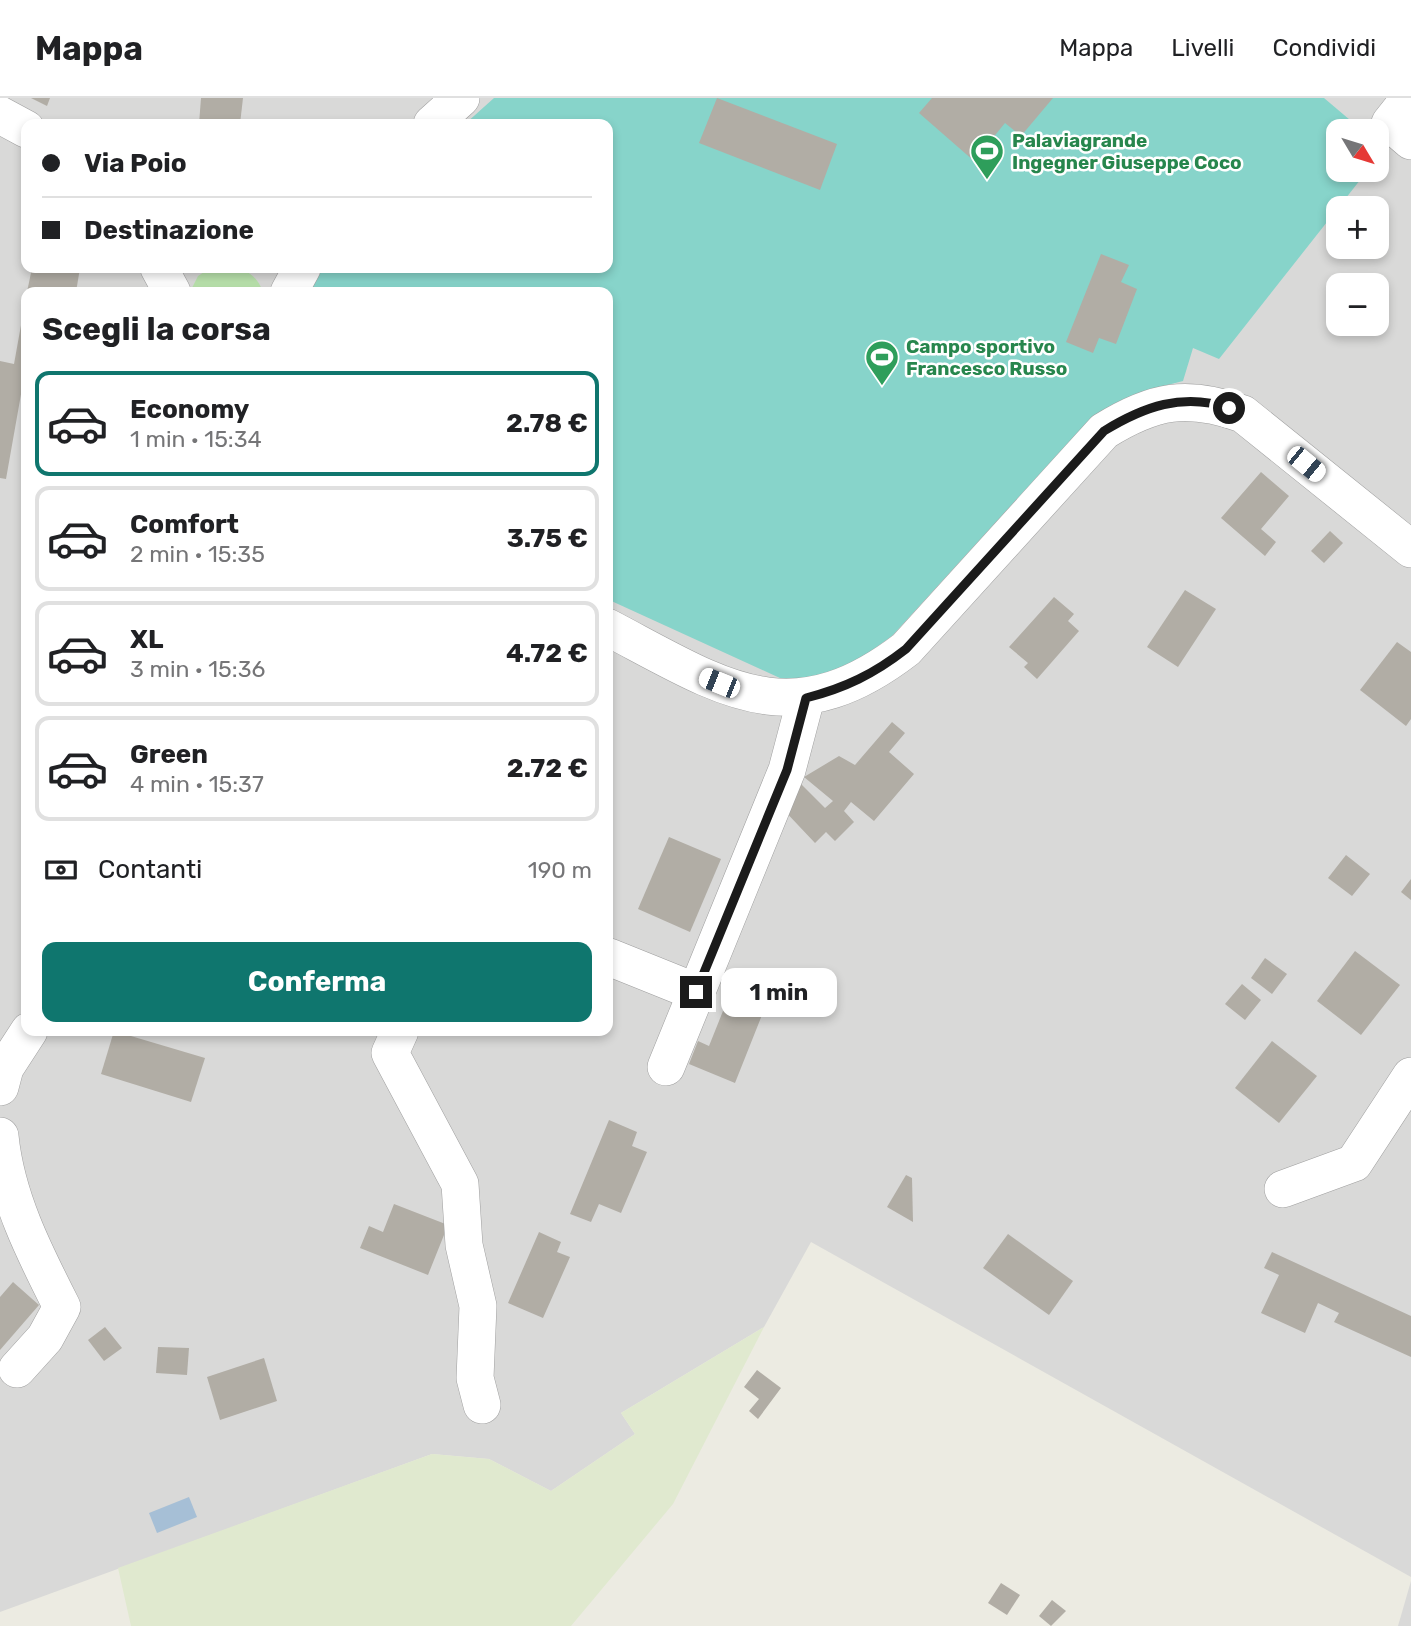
<!DOCTYPE html>
<html lang="it">
<head>
<meta charset="utf-8">
<style>
  body { margin:0; font-family:Rubik,sans-serif; background:#f6f6f6; color:#202124; height:100vh; display:flex; flex-direction:column; font-size:26px; white-space:nowrap }
  * { box-sizing:border-box; margin:0 }
  p { font-size:23px; color:#757577 }
  .icon { flex:none; width:38px; height:38px; fill:none; stroke:currentColor; stroke-width:2; stroke-linecap:round; stroke-linejoin:round }
  .map { position:relative; flex:1; overflow:hidden }
  .panel { position:absolute; left:21px; top:189px; width:592px; height:749px; display:flex; flex-direction:column; background:#fff; border-radius:14px; box-shadow:0 4px 10px #0003 }
  .panel>* { flex:none }
  .guide { position:absolute; left:21px; top:21px; width:592px; height:154px; border-radius:14px; box-shadow:0 4px 10px #0003; display:grid; align-content:center; height:154px; padding:0 21px; background:#fff }
  .needle { width:46px; rotate:128deg }
  .buttons { position:absolute; left:1326px; top:21px; display:grid; gap:14px }
  .buttons a { display:grid; place-items:center; width:63px; height:63px; border-radius:14px; background:#fff; box-shadow:0 4px 10px #0003; font-size:35px }
  .end { position:absolute; width:32px; height:32px; margin:-16px; border:9px solid #1b1b1b; background:#fff; box-shadow:0 0 0 4px #fff }
  .from { border-radius:50% }
  .bubble { position:absolute; height:49px; border-radius:14px; background:#fff; box-shadow:0 4px 10px #0003; font-size:23px; font-weight:700; line-height:49px; text-align:center }
  .car { position:absolute; width:21px; height:42px; margin:-21px -10px; border-radius:9px; box-shadow:0 0 5px 2px #0007; background:linear-gradient(#fff 24%,#345 0 40%,#fff 0 76%,#345 0 86%,#fff 0) }
  .guide b { display:flex; align-items:center; gap:24px; height:66px; font-size:26px }
  .guide b+b { border-top:2px solid #e0e0e0 }
  .guide i { width:18px; height:18px; background:#202124 }
  ul { padding:0; list-style:none }
  li { display:flex; align-items:center; gap:21px; height:105px; margin:0 14px 10px; padding:0 7px; border:4px solid #e0e0e0; border-radius:14px }
  li div { flex:1 }
  li b { display:block; font-size:26px }
  li em { font-style:normal; font-weight:700 }
  li.on { border-color:#0f766e }
  li>.icon { width:63px; height:63px; stroke-width:1.5 }
  h2 { padding:0 21px; font-size:32px; line-height:84px }
  .pay { display:flex; align-items:center; gap:18px; height:77px; padding:0 21px; font-size:26px }
  .pay p { margin-inline-start:auto }
  .cta { display:flex; gap:14px; margin-top:auto; padding:14px 21px }
  .cta a { flex:1; height:80px; border-radius:14px; background:#0f766e; color:#fff; font-size:28px; font-weight:700; line-height:80px; text-align:center }
  header { display:flex; align-items:center; gap:42px; box-sizing:border-box; height:98px; padding:0 35px; background:#fff; border-bottom:2px solid #e0e0e0 }
  header strong { font-size:33px }
  nav { display:flex; gap:38px; margin-inline-start:auto; font-size:24px }
  .map>svg:first-child { display:block }
  .residential { fill:#d9d9d8; fill-rule:evenodd }
  .farmland { fill:#e0e9cf }
  .grass { fill:#b9e2ac }
  .pitch { fill:#87d4ca }
  .water { fill:#a6bfd6 }
  .building { fill:#b1ada5 }
  .lines { fill:none; stroke-linecap:round; stroke-linejoin:round }
  .minor-casing { stroke:#9f9f9f; stroke-width:38 }
  .minor { stroke:#fff; stroke-width:37 }
  .route { stroke:#1b1b1b; stroke-width:9 }
  .labels { text-anchor:middle; dominant-baseline:central; stroke-width:5; stroke-linejoin:round; paint-order:stroke }
  .leisure-label { font-size:19px; font-weight:bold; fill:#27864d; stroke:#fff; text-anchor:start }
</style>
</head>
<body>
<header>
<strong>Mappa</strong>
<nav><a>Mappa</a><a>Livelli</a><a>Condividi</a></nav>
</header>
<div class="map">
<svg width="1411" height="1528" viewBox="0 0 1411 1528">
  <rect width="100%" height="100%" fill="#ecebe2"/>
  <g class="residential">
    <path d="M 0,0 L 1411,0 L 1411,1479 L 811,1144 L 764,1229 L 621,1315 L 635,1336 L 551,1393 L 489,1361 L 432,1356 L 0,1514 ZM 26,26 L 607,26 L 607,170 L 26,170 ZM 1339,33 L 1377,33 L 1377,72 L 1339,72 ZM 1339,110 L 1377,110 L 1377,149 L 1339,149 ZM 1339,187 L 1377,187 L 1377,226 L 1339,226 ZM 26,194 L 607,194 L 607,933 L 26,933 Z"/>
    <polygon points="1411,1483 1411,1528 1398,1528"/>
  </g>
  <polygon class="farmland" points="764,1229 673,1406 571,1528 131,1528 118,1470 432,1356 489,1361 551,1393 635,1336 621,1315"/>
  <path class="grass" d="M 210,170 C 234,170 253,167 263,194 L 190,194 L 198,178 Z"/>
  <path class="pitch" d="M 494,0 L 1324,0 L 1363,33 L 1339,33 L 1339,72 L 1368,72 L 1219,261 L 1193,250 L 1183,283 C 1135,295 1117,300 1079,333 L 892,538 L 843,573 L 800,584 L 782,581 L 607,501 L 607,194 L 308,194 L 321,170 L 607,170 L 607,26 L 465,26 Z"/>
  <polygon class="water" points="189,1399 197,1419 157,1435 149,1415"/>
  <g class="building">
    <polygon points="31,0 50,0 47,8"/>
    <polygon points="201,0 243,0 240,26 199,26"/>
    <polygon points="717,0 837,46 820,92 699,45"/>
    <polygon points="932,0 1053,0 1021,38 1005,25 974,63 919,15"/>
    <polygon points="1101,156 1129,167 1121,184 1137,191 1116,246 1099,240 1093,255 1066,244"/>
    <polygon points="32,170 80,170 76,194 27,194"/>
    <polygon points="25,205 26,268 6,381 0,380 0,263 14,266"/>
    <polygon points="1261,374 1289,398 1261,431 1276,444 1265,458 1221,420"/>
    <polygon points="1330,433 1343,445 1324,465 1311,453"/>
    <polygon points="1185,492 1216,511 1178,569 1147,549"/>
    <polygon points="1054,499 1074,516 1068,523 1079,533 1037,581 1024,569 1028,565 1009,549"/>
    <polygon points="1397,544 1411,554 1411,621 1406,628 1360,592"/>
    <polygon points="892,624 905,635 889,654 914,676 874,723 851,704 844,713 854,724 835,743 826,734 815,745 781,709 794,679 825,710 833,703 804,679 839,658 855,667"/>
    <polygon points="669,739 721,761 690,834 638,811"/>
    <polygon points="1346,757 1370,776 1352,798 1328,780"/>
    <polygon points="1411,781 1411,802 1401,794"/>
    <polygon points="1355,853 1400,887 1361,937 1317,903"/>
    <polygon points="1265,860 1287,876 1272,896 1251,880"/>
    <polygon points="1242,886 1261,902 1245,922 1225,906"/>
    <polygon points="727,903 762,917 735,985 689,966 698,943 709,948"/>
    <polygon points="114,933 205,960 191,1004 101,976"/>
    <polygon points="1272,943 1317,978 1279,1025 1235,990"/>
    <polygon points="609,1022 637,1034 632,1048 647,1054 621,1115 599,1106 591,1124 570,1116"/>
    <polygon points="906,1077 912,1080 913,1124 887,1109"/>
    <polygon points="394,1106 448,1127 428,1177 360,1150 369,1128 383,1134"/>
    <polygon points="539,1134 561,1144 557,1154 570,1159 543,1220 508,1205"/>
    <polygon points="1008,1136 1073,1183 1049,1217 983,1170"/>
    <polygon points="1272,1154 1411,1218 1411,1259 1334,1224 1339,1215 1318,1205 1305,1235 1261,1215 1279,1177 1264,1170"/>
    <polygon points="13,1184 39,1207 0,1252 0,1199"/>
    <polygon points="105,1229 122,1250 104,1263 88,1242"/>
    <polygon points="158,1249 189,1250 187,1277 156,1275"/>
    <polygon points="264,1260 277,1303 220,1322 207,1279"/>
    <polygon points="757,1272 781,1290 758,1321 749,1313 759,1301 744,1289"/>
    <polygon points="1001,1485 1020,1497 1007,1517 988,1505"/>
    <polygon points="1052,1502 1066,1513 1051,1528 1039,1518"/>
  </g>
  <g class="lines">
    <g class="minor-casing">
      <g id="minor">
        <polyline points="1410,0 1390,25 1411,43"/>
        <polyline points="0,17 26,31"/>
        <polyline points="432,26 461,0"/>
        <polyline points="159,170 172,194"/>
        <polyline points="289,194 302,170"/>
        <path d="M 607,529 C 720,588 789,641 906,551 L 1104,333 C 1154,302 1187,296 1243,316 L 1411,451"/>
        <polyline points="609,859 696,894"/>
        <polyline points="400,933 390,955 460,1086 464,1147 478,1208 475,1280 482,1307"/>
        <polyline points="666,969 787,672 806,600"/>
        <polyline points="0,989 5,970 29,933"/>
        <path d="M 0,1038 C 6,1099 34,1154 62,1209 L 45,1240 L 17,1271"/>
        <polyline points="1283,1091 1354,1065 1411,978"/>
      </g>
    </g>
    <use href="#minor" class="minor"/>
  </g>
  <g class="lines">
    <path class="route" d="M 696,894 L 787,672 L 806,600 C 845,590 874,576 906,551 L 1104,333 C 1143,309 1183,294 1229,310"/>
  </g>
  <defs>
    <g id="stadium-pin" transform="scale(1.75)"><path d="M0 17L-7.5 6A9.5 9.5 0 1 1 7.5 6Z" fill="#2e9e5b" stroke="#fff"/><path d="M0-5a6.5 5 0 1 0 0 10a6.5 5 0 1 0 0-10ZM-3.5-1.8h7v3.6h-7Z" fill="#fff"/></g>
  </defs>
  <g fill-rule="evenodd">
    <use href="#stadium-pin" x="987" y="53"/>
    <use href="#stadium-pin" x="882" y="259"/>
  </g>
  <g class="labels">
    <g class="leisure-label">
      <text x="1012" y="42">Palaviagrande<tspan x="1012" dy="22">Ingegner Giuseppe Coco</tspan></text>
      <text x="906" y="248">Campo sportivo<tspan x="906" dy="22">Francesco Russo</tspan></text>
    </g>
  </g>
</svg>
<div class="buttons">
<a><svg class="needle" viewBox="-14 -14 28 28"><path d="M0-13l5 13h-10z" fill="#e53935"/><path d="M0 13l5-13h-10z" fill="#757577"/></svg></a>
<a>+</a>
<a>−</a>
</div>
<i class="end from" style="left:1229px;top:310px"></i>
<i class="end" style="left:696px;top:894px"></i>
<div class="bubble" style="left:721px;top:870px;width:116px">1 min</div>
<i class="car" style="left:1306px;top:366px;rotate:129deg"></i>
<i class="car" style="left:719px;top:585px;rotate:292deg"></i>
<div class="guide">
<b><i class="from"></i>Via Poio</b>
<b><i></i>Destinazione</b>
</div>
<section class="panel">
<h2>Scegli la corsa</h2>
<ul>
<li class="on"><svg class="icon" aria-label="car" viewBox="0 0 24 24"><path d="M5 17H2v-5l4-1 3-4h7l3 4 3 1v5h-3M9 17h6M6 11h13"/><circle cx="7" cy="17" r="2"/><circle cx="17" cy="17" r="2"/></svg><div><b>Economy</b><p>1 min · 15:34</p></div><em>2.78 €</em></li>
<li><svg class="icon" aria-label="car" viewBox="0 0 24 24"><path d="M5 17H2v-5l4-1 3-4h7l3 4 3 1v5h-3M9 17h6M6 11h13"/><circle cx="7" cy="17" r="2"/><circle cx="17" cy="17" r="2"/></svg><div><b>Comfort</b><p>2 min · 15:35</p></div><em>3.75 €</em></li>
<li><svg class="icon" aria-label="car" viewBox="0 0 24 24"><path d="M5 17H2v-5l4-1 3-4h7l3 4 3 1v5h-3M9 17h6M6 11h13"/><circle cx="7" cy="17" r="2"/><circle cx="17" cy="17" r="2"/></svg><div><b>XL</b><p>3 min · 15:36</p></div><em>4.72 €</em></li>
<li><svg class="icon" aria-label="car" viewBox="0 0 24 24"><path d="M5 17H2v-5l4-1 3-4h7l3 4 3 1v5h-3M9 17h6M6 11h13"/><circle cx="7" cy="17" r="2"/><circle cx="17" cy="17" r="2"/></svg><div><b>Green</b><p>4 min · 15:37</p></div><em>2.72 €</em></li>
</ul>
<div class="pay"><svg class="icon" aria-label="cash" viewBox="0 0 24 24"><path d="M3 7h18v10H3z"/><circle cx="12" cy="12" r="2"/></svg>Contanti<p>190 m</p></div>
<div class="cta"><a>Conferma</a></div>
</section>
</div>
</body>
</html>
